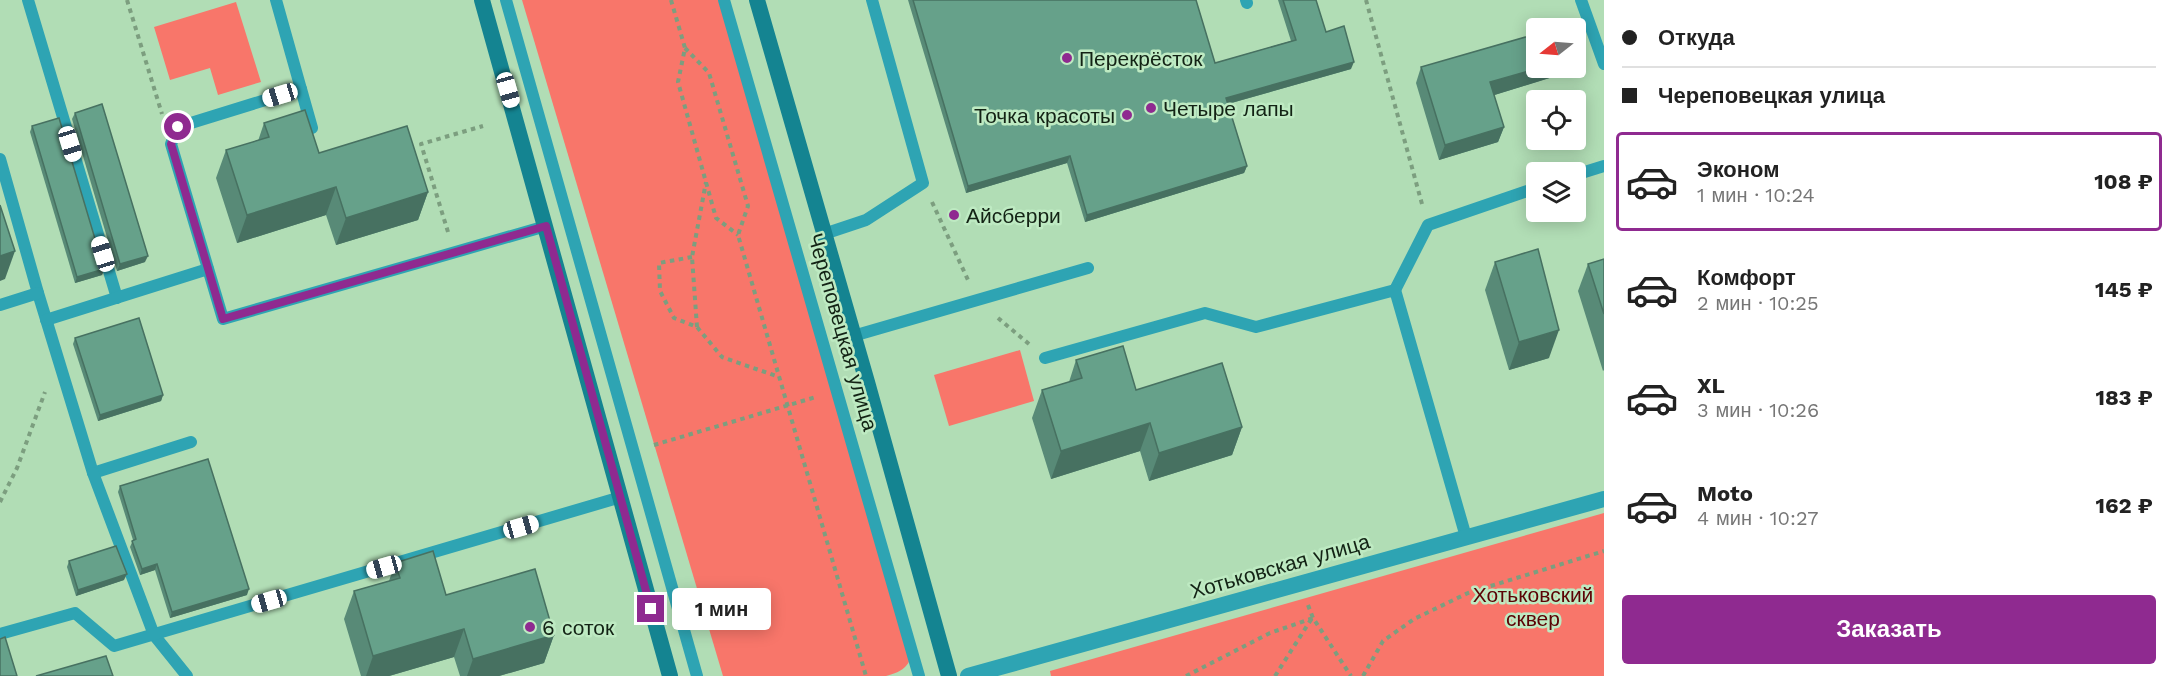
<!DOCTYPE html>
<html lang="ru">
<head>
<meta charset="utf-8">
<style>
  body { margin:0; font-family:"Work Sans",sans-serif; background:#f6f6f6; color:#222; height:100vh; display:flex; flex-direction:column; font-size:22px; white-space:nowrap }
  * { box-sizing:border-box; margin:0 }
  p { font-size:20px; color:#767676 }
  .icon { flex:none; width:33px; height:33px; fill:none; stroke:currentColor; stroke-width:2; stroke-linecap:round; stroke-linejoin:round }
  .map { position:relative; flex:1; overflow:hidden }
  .details { display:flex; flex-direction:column; background:#fff; width:570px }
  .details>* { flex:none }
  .guide { display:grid; align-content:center; height:132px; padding:0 18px; background:#fff }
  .needle { width:39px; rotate:253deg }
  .fabs { position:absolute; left:1526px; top:18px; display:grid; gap:12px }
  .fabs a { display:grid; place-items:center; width:60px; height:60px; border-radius:6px; background:#fff; box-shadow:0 3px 15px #0003; font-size:30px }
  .end { position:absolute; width:27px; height:27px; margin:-14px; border:8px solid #8f2a90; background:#fff; box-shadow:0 0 0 3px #fff }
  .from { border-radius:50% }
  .bubble { position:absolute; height:42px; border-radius:6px; background:#fff; box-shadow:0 3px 15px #0003; font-size:20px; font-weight:700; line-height:42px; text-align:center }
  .car { position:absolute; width:18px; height:36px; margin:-18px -9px; border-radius:8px; box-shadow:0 0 4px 2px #0007; background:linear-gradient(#fff 24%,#345 0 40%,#fff 0 76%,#345 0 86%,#fff 0) }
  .guide b { display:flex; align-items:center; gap:21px; height:57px; font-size:22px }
  .guide b+b { border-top:2px solid #e0e0e0 }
  .guide i { width:15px; height:15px; background:#222 }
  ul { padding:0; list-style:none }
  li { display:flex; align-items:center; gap:18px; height:99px; margin:0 12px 9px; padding:0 6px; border:3px solid transparent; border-radius:6px }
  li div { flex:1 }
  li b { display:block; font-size:22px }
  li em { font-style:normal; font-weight:700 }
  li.selected { border-color:#8f2a90 }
  li>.icon { width:54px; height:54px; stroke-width:1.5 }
  .primary-button { display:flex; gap:12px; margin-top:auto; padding:12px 18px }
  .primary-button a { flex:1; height:69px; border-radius:6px; background:#8f2a90; color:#fff; font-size:24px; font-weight:700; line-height:69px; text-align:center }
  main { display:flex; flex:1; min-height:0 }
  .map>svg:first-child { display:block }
  .green { fill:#f8766a }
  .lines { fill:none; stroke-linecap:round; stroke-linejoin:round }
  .path { stroke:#7c9e7f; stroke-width:4; stroke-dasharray:4.5 4.5; stroke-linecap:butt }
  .service { stroke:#2ea4b3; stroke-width:12 }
  .minor { stroke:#2ea4b3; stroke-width:16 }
  .secondary { stroke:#148491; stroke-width:16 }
  .wall { fill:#588a77 }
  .shaded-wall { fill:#477161 }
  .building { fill:#66a18a; stroke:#477161; stroke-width:1.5 }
  .route { stroke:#8f2a90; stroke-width:8 }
  .poi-dot { fill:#8f2a90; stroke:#beeac2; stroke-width:2 }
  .labels { text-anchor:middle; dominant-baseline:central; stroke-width:5; stroke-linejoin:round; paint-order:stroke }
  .poi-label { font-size:21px; fill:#132315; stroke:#beeac2; text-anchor:start }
  .street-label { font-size:21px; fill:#132315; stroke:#beeac2 }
  .park-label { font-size:21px; fill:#5b0305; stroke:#beeac2 }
</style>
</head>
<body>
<main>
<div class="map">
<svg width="1604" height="676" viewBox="0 0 1604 676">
  <rect width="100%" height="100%" fill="#b1ddb5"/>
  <g class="green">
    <path d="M 522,0 L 723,0 L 912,655 C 907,669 900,672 886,676 L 723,676 Z"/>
    <polygon points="236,2 261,82 218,95 210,68 170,80 154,27"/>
    <polygon points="1020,350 1034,401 949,426 934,375"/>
    <polygon points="1604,513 1604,676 1051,676 1050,671"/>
  </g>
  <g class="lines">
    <g class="path">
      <polyline points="127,0 162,114"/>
      <polyline points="671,0 685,48 678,82 716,218 738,235"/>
      <polyline points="1366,0 1422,204"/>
      <polyline points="685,48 709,73 748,206 738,235 866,676"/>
      <polyline points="932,202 968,280"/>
      <polyline points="448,232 421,144 483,126"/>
      <polyline points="692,257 659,263 660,291 674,318 697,327 722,357 779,377"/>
      <polyline points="998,318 1029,344"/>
      <polyline points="697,327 692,257 706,182"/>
      <polyline points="654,445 816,397"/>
      <polyline points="0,502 17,468 45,392"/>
      <polyline points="1308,605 1313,618 1351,676"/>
      <polyline points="1186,676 1270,633 1313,618"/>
      <polyline points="1275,676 1312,618"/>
      <polyline points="1363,676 1383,641 1414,619 1468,593 1604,551"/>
    </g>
    <g class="service">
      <polyline points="28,0 117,298"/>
      <polyline points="276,0 301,89"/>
      <polyline points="506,0 697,676"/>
      <polyline points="724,0 919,676"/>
      <polyline points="1246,0 1247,3"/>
      <polyline points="1581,0 1604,64"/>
      <polyline points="312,128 301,89 178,127 171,144 223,319 546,226"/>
      <polyline points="0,159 38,293 93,473 191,442"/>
      <polyline points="1575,175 1604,166"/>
      <polyline points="824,234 866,220 923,183 872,0"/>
      <polyline points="1395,290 1428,225 1536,188"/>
      <polyline points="0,305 38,293"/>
      <polyline points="46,320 208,269"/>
      <polyline points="853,336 1088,268"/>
      <polyline points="1045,358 1205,313 1256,327 1395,290 1466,537"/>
      <polyline points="93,473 154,635 187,676"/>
      <polyline points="0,634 75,613 114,646 621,497"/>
    </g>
    <polyline class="minor" points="968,676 1604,499"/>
    <g class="secondary">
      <polyline points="482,0 670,676"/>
      <polyline points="757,0 867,382 949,676"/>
    </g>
  </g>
  <g class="wall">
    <polygon points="908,0 1196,0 1215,63 1291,41 1278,0 1316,0 1326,32 1351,69 1228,104 1247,166 1244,173 1085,222 1067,163 966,193"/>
    <polygon points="1421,67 1572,71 1494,95 1504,127 1498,142 1439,160 1416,83"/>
    <polygon points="75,113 145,262 117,271 72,119"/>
    <polygon points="264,123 319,153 428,192 418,220 336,245 326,215 237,243 216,178 226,150 258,141"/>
    <polygon points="32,126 104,269 102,275 75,283 30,132"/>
    <polygon points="1604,259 1604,370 1603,371 1578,291 1588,264"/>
    <polygon points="1495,262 1549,358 1509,370 1485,290"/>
    <polygon points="75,338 163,395 161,401 98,421 73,344"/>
    <polygon points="1076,360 1136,390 1242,427 1232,455 1149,481 1140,451 1051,479 1032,418 1042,390 1069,382"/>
    <polygon points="120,486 247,595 170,618 155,570 140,575 130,547 133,540 118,492"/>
    <polygon points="69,561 124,580 76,596 67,567"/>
    <polygon points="395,563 446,595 554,635 544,663 499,676 460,676 454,657 389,676 361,676 344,619 354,591 389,581"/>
  </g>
  <g class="shaded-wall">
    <polygon points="1354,62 1351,69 1224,105 1226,98"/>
    <polygon points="1539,68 1573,68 1572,71 1485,98 1490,82"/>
    <polygon points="1504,127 1498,142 1439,160 1445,145"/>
    <polygon points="1070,156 1067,163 966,193 968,186"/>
    <polygon points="1247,166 1244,173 1085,222 1087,215"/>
    <polygon points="336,187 326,215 237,243 247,215"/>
    <polygon points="428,192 418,220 336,245 346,218"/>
    <polygon points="15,251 5,279 0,281 0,256"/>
    <polygon points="148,256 145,262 117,271 120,264"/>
    <polygon points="104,269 102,275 75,283 77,277"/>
    <polygon points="1559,330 1549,358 1509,370 1519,342"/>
    <polygon points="163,395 161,401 98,421 100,415"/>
    <polygon points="1150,423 1140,451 1051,479 1061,451"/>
    <polygon points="1242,427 1232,455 1149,481 1159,453"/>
    <polygon points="157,564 155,570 140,575 142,569"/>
    <polygon points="127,574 124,580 76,596 78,590"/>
    <polygon points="249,589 247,595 170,618 172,612"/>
    <polygon points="464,629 454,657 389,676 366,676 373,656"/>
    <polygon points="554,635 544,663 499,676 467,676 473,659"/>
  </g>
  <g class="building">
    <polygon points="913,0 1196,0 1215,63 1296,40 1283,0 1316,0 1326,32 1344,26 1354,62 1226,98 1247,166 1087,215 1070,156 968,186"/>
    <polygon points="1568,24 1569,28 1554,28"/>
    <polygon points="1536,34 1536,68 1539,68 1490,82 1504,127 1445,145 1421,67"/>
    <polygon points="102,104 148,256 120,264 75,113"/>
    <polygon points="305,110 319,153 407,126 428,192 346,218 336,187 247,215 226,150 269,137 264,123"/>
    <polygon points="59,118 104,269 77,277 32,126"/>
    <polygon points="0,205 15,251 0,256"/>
    <polygon points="1538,249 1559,330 1519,342 1495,262"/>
    <polygon points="1604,259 1604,314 1588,264"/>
    <polygon points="139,318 163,395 100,415 75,338"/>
    <polygon points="1123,346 1136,390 1222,363 1242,427 1159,453 1150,423 1061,451 1042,390 1082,378 1076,360"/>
    <polygon points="208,459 249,589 172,612 157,564 142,569 132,541 136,539 120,486"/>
    <polygon points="116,546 127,574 78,590 69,561"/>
    <polygon points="433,551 446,595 535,569 554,635 473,659 464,629 373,656 354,591 400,578 395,563"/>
    <polygon points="5,637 17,676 0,676 0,639"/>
    <polygon points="106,656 113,676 36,676"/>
  </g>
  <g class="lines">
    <polyline class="route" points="178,127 171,144 223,319 546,226 651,609"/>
  </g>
  <g class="poi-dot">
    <circle cx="1067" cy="58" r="6"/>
    <circle cx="1151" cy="108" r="6"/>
    <circle cx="1127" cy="115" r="6"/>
    <circle cx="954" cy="215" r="6"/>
    <circle cx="530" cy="627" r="6"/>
  </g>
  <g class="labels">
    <g class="poi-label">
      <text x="1079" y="58">Перекрёсток</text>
      <text x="1163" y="108">Четыре лапы</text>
      <text x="1115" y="115" text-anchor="end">Точка красоты</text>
      <text x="966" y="215">Айсберри</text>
      <text x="542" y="627">6 соток</text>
    </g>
    <g class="street-label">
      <text transform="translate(843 332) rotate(74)">Череповецкая улица</text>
      <text transform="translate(1280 566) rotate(-16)">Хотьковская улица</text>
    </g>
    <g class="park-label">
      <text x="1533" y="594">Хотьковский<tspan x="1533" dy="24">сквер</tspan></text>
    </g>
  </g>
</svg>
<div class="fabs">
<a><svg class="needle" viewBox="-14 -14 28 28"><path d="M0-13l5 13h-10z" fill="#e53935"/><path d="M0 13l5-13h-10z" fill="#767676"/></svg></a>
<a><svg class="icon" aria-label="locate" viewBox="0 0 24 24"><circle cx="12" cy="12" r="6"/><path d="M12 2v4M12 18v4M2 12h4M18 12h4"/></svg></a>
<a><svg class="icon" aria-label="layers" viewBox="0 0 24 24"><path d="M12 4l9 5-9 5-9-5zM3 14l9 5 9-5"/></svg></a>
</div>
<i class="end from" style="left:178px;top:127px"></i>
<i class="end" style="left:651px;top:609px"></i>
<div class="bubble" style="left:672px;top:588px;width:99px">1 мин</div>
<i class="car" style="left:508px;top:90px;rotate:164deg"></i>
<i class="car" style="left:280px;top:95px;rotate:253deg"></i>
<i class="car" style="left:70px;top:144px;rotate:163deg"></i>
<i class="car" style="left:103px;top:254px;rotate:343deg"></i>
<i class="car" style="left:521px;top:527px;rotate:74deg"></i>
<i class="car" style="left:384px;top:567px;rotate:254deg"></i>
<i class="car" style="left:269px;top:601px;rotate:254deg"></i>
</div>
<section class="details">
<div class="guide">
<b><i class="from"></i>Откуда</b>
<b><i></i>Череповецкая улица</b>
</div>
<ul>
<li class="selected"><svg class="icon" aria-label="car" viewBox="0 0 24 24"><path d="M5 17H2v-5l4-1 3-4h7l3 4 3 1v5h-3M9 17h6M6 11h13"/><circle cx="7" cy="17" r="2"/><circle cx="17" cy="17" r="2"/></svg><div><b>Эконом</b><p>1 мин · 10:24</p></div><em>108 ₽</em></li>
<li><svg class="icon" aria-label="car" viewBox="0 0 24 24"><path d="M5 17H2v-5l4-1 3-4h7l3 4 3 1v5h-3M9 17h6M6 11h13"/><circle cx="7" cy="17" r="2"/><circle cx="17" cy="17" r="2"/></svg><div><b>Комфорт</b><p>2 мин · 10:25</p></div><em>145 ₽</em></li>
<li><svg class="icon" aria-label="car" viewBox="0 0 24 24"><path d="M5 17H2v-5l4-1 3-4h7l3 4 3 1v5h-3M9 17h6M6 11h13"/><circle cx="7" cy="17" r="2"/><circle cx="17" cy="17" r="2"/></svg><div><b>XL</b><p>3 мин · 10:26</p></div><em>183 ₽</em></li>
<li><svg class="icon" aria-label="car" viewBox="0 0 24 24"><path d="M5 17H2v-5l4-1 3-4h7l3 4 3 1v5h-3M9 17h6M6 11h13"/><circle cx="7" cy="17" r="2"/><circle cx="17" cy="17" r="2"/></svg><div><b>Moto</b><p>4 мин · 10:27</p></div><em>162 ₽</em></li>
</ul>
<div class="primary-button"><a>Заказать</a></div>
</section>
</main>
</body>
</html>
